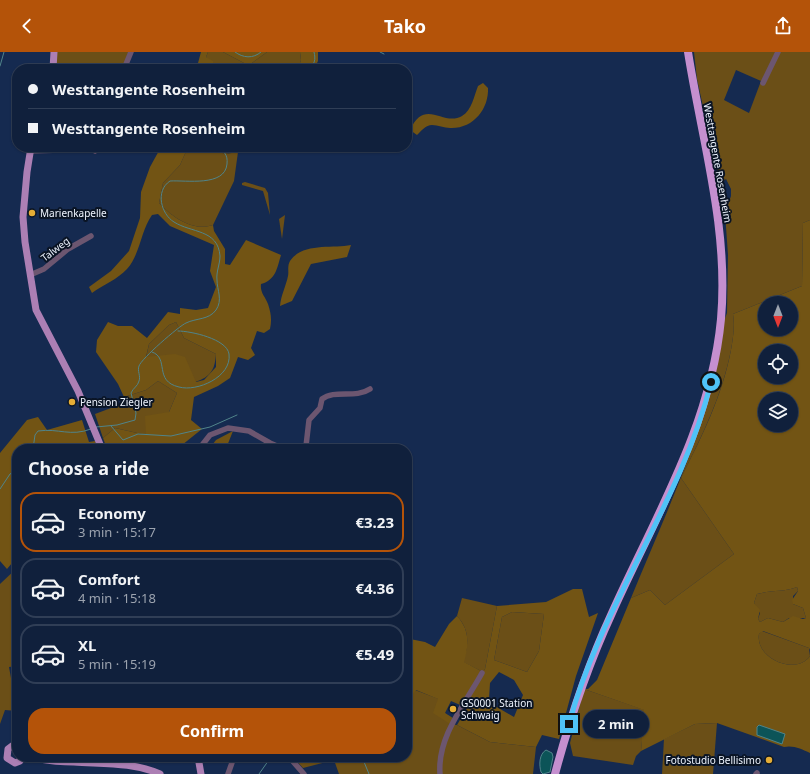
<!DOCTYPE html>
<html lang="en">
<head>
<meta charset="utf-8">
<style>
  body { margin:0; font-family:"Noto Sans",sans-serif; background:#1e2d47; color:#f1f3f6; height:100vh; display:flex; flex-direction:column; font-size:15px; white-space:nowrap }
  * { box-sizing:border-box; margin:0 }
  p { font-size:13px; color:#9ca3af }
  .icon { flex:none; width:22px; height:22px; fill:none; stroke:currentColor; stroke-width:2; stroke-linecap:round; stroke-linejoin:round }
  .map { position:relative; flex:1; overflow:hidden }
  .drawer { position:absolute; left:12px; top:392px; width:400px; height:318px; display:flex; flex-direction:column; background:#10203c; border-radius:16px; box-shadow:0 1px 3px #0004,0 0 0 1px #303e56 }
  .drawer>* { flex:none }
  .banner { position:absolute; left:12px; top:12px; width:400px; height:88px; border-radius:16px; box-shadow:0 1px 3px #0004,0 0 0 1px #303e56; display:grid; align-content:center; height:88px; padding:0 16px; background:#10203c }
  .needle { width:26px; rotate:180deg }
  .controls { position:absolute; left:758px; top:244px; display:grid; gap:8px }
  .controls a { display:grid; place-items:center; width:40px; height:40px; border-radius:50%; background:#10203c; box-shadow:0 1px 3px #0004,0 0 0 1px #303e56; font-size:20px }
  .end { position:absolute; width:18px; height:18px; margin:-9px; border:5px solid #4fc3f7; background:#111; box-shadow:0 0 0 2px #111 }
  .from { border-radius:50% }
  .bubble { position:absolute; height:28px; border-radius:14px; background:#10203c; box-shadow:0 1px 3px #0004,0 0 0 1px #303e56; font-size:13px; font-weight:700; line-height:28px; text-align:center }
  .banner b { display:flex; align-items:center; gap:14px; height:38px; font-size:15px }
  .banner b+b { border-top:1px solid #303e56 }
  .banner i { width:10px; height:10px; background:#f1f3f6 }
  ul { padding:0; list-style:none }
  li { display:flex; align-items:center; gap:12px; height:60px; margin:0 8px 6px; padding:0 8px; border:2px solid #303e56; border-radius:16px }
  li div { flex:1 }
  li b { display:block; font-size:15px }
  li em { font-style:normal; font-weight:700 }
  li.active { border-color:#b45309 }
  li>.icon { width:36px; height:36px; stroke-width:1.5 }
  h2 { padding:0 16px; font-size:18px; line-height:48px }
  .cta { display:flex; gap:8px; margin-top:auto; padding:8px 16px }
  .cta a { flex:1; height:46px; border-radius:16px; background:#b45309; color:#fff; font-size:16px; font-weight:700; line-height:46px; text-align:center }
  header { display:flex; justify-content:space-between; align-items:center; height:52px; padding:0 16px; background:#b45309; color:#fff; font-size:18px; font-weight:700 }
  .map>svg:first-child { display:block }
  .green { fill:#6b4f17; fill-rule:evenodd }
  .forest { fill:#725414; fill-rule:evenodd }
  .water { fill:#0c5458; stroke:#50848a }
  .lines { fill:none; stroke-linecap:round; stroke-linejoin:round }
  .stream { stroke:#50848a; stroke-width:1 }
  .minor { stroke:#6c5670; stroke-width:5.5 }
  .major { stroke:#ac7fb4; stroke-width:7 }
  .highway { stroke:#c58fcf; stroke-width:8 }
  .route { stroke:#4fc3f7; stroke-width:5 }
  .poi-dot { fill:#e5ad36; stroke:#0a1424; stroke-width:1.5 }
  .labels { text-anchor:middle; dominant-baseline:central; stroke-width:4; stroke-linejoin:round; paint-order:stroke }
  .street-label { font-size:10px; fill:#eff5ff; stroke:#0a1424 }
  .poi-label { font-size:10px; fill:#eff5ff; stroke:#0a1424; text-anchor:start }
</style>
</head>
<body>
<header><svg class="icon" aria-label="back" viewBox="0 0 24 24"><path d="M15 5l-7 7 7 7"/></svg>Tako<svg class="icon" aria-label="share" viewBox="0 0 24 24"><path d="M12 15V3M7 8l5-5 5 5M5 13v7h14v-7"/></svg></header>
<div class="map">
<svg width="810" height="722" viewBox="0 0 810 722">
  <rect width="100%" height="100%" fill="#152a50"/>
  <g class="green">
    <polygon points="57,0 132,0 125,17 56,17"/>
    <polygon points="208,0 223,0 244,11 252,11 267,0 300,0 301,8 298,17 196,17 198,11 212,13 206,5"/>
    <path d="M 694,0 L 810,0 L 810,168 L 803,171 L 802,234 L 733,262 C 735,275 733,286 731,298 C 722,344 702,384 681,426 L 734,502 L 665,553 L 650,538 L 631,546 C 668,455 712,367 724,269 L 727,261 L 728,203 L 725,161 L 731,144 L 731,137 L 726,127 L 720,132 L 697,27 ZM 736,18 L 761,29 L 749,61 L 724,48 Z"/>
    <path d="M 188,95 L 207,95 L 225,102 L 238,100 L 234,129 L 213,173 C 193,180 172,165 159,151 L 163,131 L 180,113 Z"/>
    <polygon points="245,130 265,136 268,141 270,163 263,139 242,133 242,131"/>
    <polygon points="285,163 282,187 279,167"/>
    <path d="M 176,270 L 184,286 L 216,302 C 215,317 211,325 195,330 L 146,306 L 149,292 L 169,273 Z"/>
    <polygon points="158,329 177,341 169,360 146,383 115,376 103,386 95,362 119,353 124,345 146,338"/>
    <polygon points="17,516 17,614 9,615 17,659 5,658 0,672 0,532"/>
    <path d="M 797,535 L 798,539 L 793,544 L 793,552 L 803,556 L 806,566 L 789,566 L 783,570 L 768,566 L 760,570 L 758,567 L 760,561 L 754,551 L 757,542 C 771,538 784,540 797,535 Z"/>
    <path d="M 462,546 L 497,554 L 485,617 L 483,620 L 463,610 C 469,593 470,578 457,564 Z"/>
    <polygon points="512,560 544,562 539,599 527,620 494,608 502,565"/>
    <path d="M 762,579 L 809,596 L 810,604 C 796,624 755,607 759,582 Z"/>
    <polygon points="584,637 645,658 641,699 636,704 633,713 573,704 570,691"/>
    <polygon points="415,638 439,647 450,672 457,673 490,690 536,695 533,722 339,722 334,708 303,716 293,705 407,705 407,650"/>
    <polygon points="717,671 713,722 662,722 664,687 695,672"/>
  </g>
  <g class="forest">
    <polygon points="201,0 208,0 206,5 213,9 213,12 210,14 198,11"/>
    <polygon points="223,0 267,0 252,11 244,11"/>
    <polygon points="300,0 318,0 318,9 314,17 298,17 301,8"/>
    <path d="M 483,31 L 488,36 C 489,57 473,77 450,76 C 444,76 438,73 432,73 C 426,73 421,79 417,83 L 410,78 C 425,45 443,75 462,64 C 472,58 474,44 478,34 Z"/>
    <path d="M 161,95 L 188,95 L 180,113 L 163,131 L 159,151 C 172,165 193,180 213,173 L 214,179 L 225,197 L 225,212 L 230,213 L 246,188 L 281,203 C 277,216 276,228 261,232 C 260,241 265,244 268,252 C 271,261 272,268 270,277 L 264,281 L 257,279 L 251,296 L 255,303 L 248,308 L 238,305 L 230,326 L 218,334 L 194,345 L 191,368 L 202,377 L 177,397 L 107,397 L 103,386 L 115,376 L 146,383 L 145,364 L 169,360 L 177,341 L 158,329 L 146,338 L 124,345 L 118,332 L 96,300 L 97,288 L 108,270 L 118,274 L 132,274 L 147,286 L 168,260 L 180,262 L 180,256 L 196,258 L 208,256 L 216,235 L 210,219 L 214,193 L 170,174 L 158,162 L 152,163 C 141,178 140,203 127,217 C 118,227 103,233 92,241 L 89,235 L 111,219 L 129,199 L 140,166 L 141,140 L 150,115 ZM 176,270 L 184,286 L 216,302 L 216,315 L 204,328 L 196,330 L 185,305 L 175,302 L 146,305 L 149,292 L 169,273 Z"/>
    <polygon points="207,95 254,95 225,102"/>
    <path d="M 810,168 L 810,598 L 809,596 L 763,579 L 759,582 C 755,607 796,624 810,604 L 810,701 C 802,697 793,693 784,695 L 717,671 L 695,672 L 641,699 L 644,658 L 584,637 L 588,637 L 597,628 L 631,546 L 650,538 L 665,553 L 734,502 L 681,426 C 702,384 722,345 731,298 C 733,286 735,275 733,262 L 802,234 L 803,171 ZM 765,251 L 791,251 L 791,277 L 765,277 ZM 765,299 L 791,299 L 791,325 L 765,325 ZM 765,347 L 791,347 L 791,373 L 765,373 ZM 797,535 L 798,539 L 792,548 L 793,552 L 803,556 L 806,566 L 803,567 L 793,564 L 783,570 L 768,566 L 760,570 L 758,567 L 760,558 L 754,551 L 757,542 C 771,538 784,540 797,535 Z"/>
    <path d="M 351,193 L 347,205 L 311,212 L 292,249 L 280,254 C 281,243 286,234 288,224 C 289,219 287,214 290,209 C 303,190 332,197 351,193 Z"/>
    <polygon points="38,365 47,378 82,368 89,390 95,389 98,397 17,397 17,505 7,517 0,509 0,401 27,368"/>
    <polygon points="233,379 227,394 229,397 209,397 216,388"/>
    <path d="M 573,537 L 582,537 L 589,565 L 598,561 L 576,624 L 559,687 L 542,683 L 536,695 L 490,690 L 457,673 L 467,656 L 451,649 L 445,661 L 453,666 L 450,672 L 433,661 L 438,647 L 416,638 L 407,650 L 407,590 L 410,587 L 425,590 L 435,595 L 449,572 L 457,564 C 470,578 469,593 464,610 L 483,620 L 485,617 L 497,554 L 546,550 ZM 512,560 L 544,562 L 539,599 L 527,620 L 494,608 L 502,565 ZM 499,620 L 514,628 L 523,643 L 514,665 L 495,654 L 489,647 L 490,631 Z"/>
  </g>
  <g class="water">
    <polygon points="759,673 785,682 782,692 757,683 757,675"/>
    <path d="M 546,698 L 552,701 L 553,705 L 550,720 L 543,722 L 541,720 C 539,713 539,702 546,698 Z"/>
  </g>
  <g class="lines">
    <g class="stream">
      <path d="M 235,0 C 243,6 253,7 261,0"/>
      <polyline points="380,0 384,2"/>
      <polyline points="0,14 4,0"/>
      <path d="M 307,17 C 315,14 316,7 314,0"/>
      <path d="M 152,300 C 170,306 153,329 179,335 C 197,340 232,325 229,302 C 227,287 191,279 178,279"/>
      <polyline points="111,374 123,388 138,382 171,384 210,375 237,363"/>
      <path d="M 96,375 L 117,373 L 135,368 L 136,361 L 131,341 C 133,336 138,334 139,329 C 141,324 137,319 139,314 C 141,307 179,274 186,271 C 196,266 209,268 216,258 C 223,248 217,238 217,228 C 216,220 220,212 220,204 C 218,177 191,181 174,170 C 161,162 155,139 170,129 C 186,128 225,135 227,112 C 228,102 224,100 217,95"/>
      <path d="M 33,397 L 35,383 L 38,379 C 59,376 70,385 91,377"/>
      <polyline points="0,437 10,422 17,418"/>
      <polyline points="362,705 369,722"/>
      <polyline points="259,722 271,705"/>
    </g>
    <g class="minor">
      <polyline points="124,17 131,0"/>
      <polyline points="763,31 778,0"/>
      <polyline points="30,99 92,97 95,99"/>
      <polyline points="30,223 44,217 68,197 91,184"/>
      <polyline points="199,397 210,383 228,376 249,379 270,391 284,397"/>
      <path d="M 302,397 L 306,394 L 309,368 L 320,356 L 322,347 C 335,337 355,347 370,337"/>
      <polyline points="289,705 304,722"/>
      <polyline points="228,722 234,705"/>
      <path d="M 440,722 C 437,685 465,652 482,621"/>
      <polyline points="756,722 757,721"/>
    </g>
    <g class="major">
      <polyline points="53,17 54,0"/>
      <polyline points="31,95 27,120 23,165 25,190 36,258 78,339 102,397"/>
      <polyline points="17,693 12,694 8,697 7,706 15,711 20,709 23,705"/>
      <path d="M 28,705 C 43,708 59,710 74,710 C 103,712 133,710 160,722"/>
      <polyline points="198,705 201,722"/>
    </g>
    <path class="highway" d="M 555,722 C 570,666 588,613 612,561 C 655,465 711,374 721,267 C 729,176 702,89 688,0"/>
  </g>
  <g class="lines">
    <path class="route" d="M 569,672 C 601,552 682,450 711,330"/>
  </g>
  <g class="poi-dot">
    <circle cx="32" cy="161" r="4"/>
    <circle cx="72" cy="350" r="4"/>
    <circle cx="453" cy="657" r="4"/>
    <circle cx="769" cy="708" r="4"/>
  </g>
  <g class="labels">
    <g class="street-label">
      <text transform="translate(718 111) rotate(80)">Westtangente Rosenheim</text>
      <text transform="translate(55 197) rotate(-37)">Talweg</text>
    </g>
    <g class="poi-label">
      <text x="40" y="161">Marienkapelle</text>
      <text x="80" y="350">Pension Ziegler</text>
      <text x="461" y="651">GS0001 Station<tspan x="461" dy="12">Schwaig</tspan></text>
      <text x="761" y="708" text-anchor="end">Fotostudio Bellisimo</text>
    </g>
  </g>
</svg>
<div class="controls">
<a><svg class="needle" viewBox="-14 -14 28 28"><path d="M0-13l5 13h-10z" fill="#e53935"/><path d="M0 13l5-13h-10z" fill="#9ca3af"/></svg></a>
<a><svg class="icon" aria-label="locate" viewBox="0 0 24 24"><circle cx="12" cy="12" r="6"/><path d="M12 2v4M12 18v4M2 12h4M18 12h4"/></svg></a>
<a><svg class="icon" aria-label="layers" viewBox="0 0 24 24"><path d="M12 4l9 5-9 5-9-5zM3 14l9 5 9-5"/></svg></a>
</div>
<i class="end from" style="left:711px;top:330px"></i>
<i class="end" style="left:569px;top:672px"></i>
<div class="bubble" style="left:583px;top:658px;width:66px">2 min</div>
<div class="banner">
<b><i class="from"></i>Westtangente Rosenheim</b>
<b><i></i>Westtangente Rosenheim</b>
</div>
<section class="drawer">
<h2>Choose a ride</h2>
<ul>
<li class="active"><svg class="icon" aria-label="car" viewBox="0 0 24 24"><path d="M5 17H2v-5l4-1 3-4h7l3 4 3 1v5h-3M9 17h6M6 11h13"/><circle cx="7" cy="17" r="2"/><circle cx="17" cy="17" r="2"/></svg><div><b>Economy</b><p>3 min · 15:17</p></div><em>€3.23</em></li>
<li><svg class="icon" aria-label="car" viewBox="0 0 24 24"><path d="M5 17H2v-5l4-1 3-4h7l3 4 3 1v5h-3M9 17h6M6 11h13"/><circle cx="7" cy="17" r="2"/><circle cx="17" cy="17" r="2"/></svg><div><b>Comfort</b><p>4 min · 15:18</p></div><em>€4.36</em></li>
<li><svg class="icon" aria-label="car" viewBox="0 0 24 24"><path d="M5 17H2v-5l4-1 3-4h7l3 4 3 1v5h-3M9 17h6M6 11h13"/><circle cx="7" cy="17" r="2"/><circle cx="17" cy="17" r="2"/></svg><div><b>XL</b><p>5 min · 15:19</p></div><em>€5.49</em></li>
</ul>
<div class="cta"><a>Confirm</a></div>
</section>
</div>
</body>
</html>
